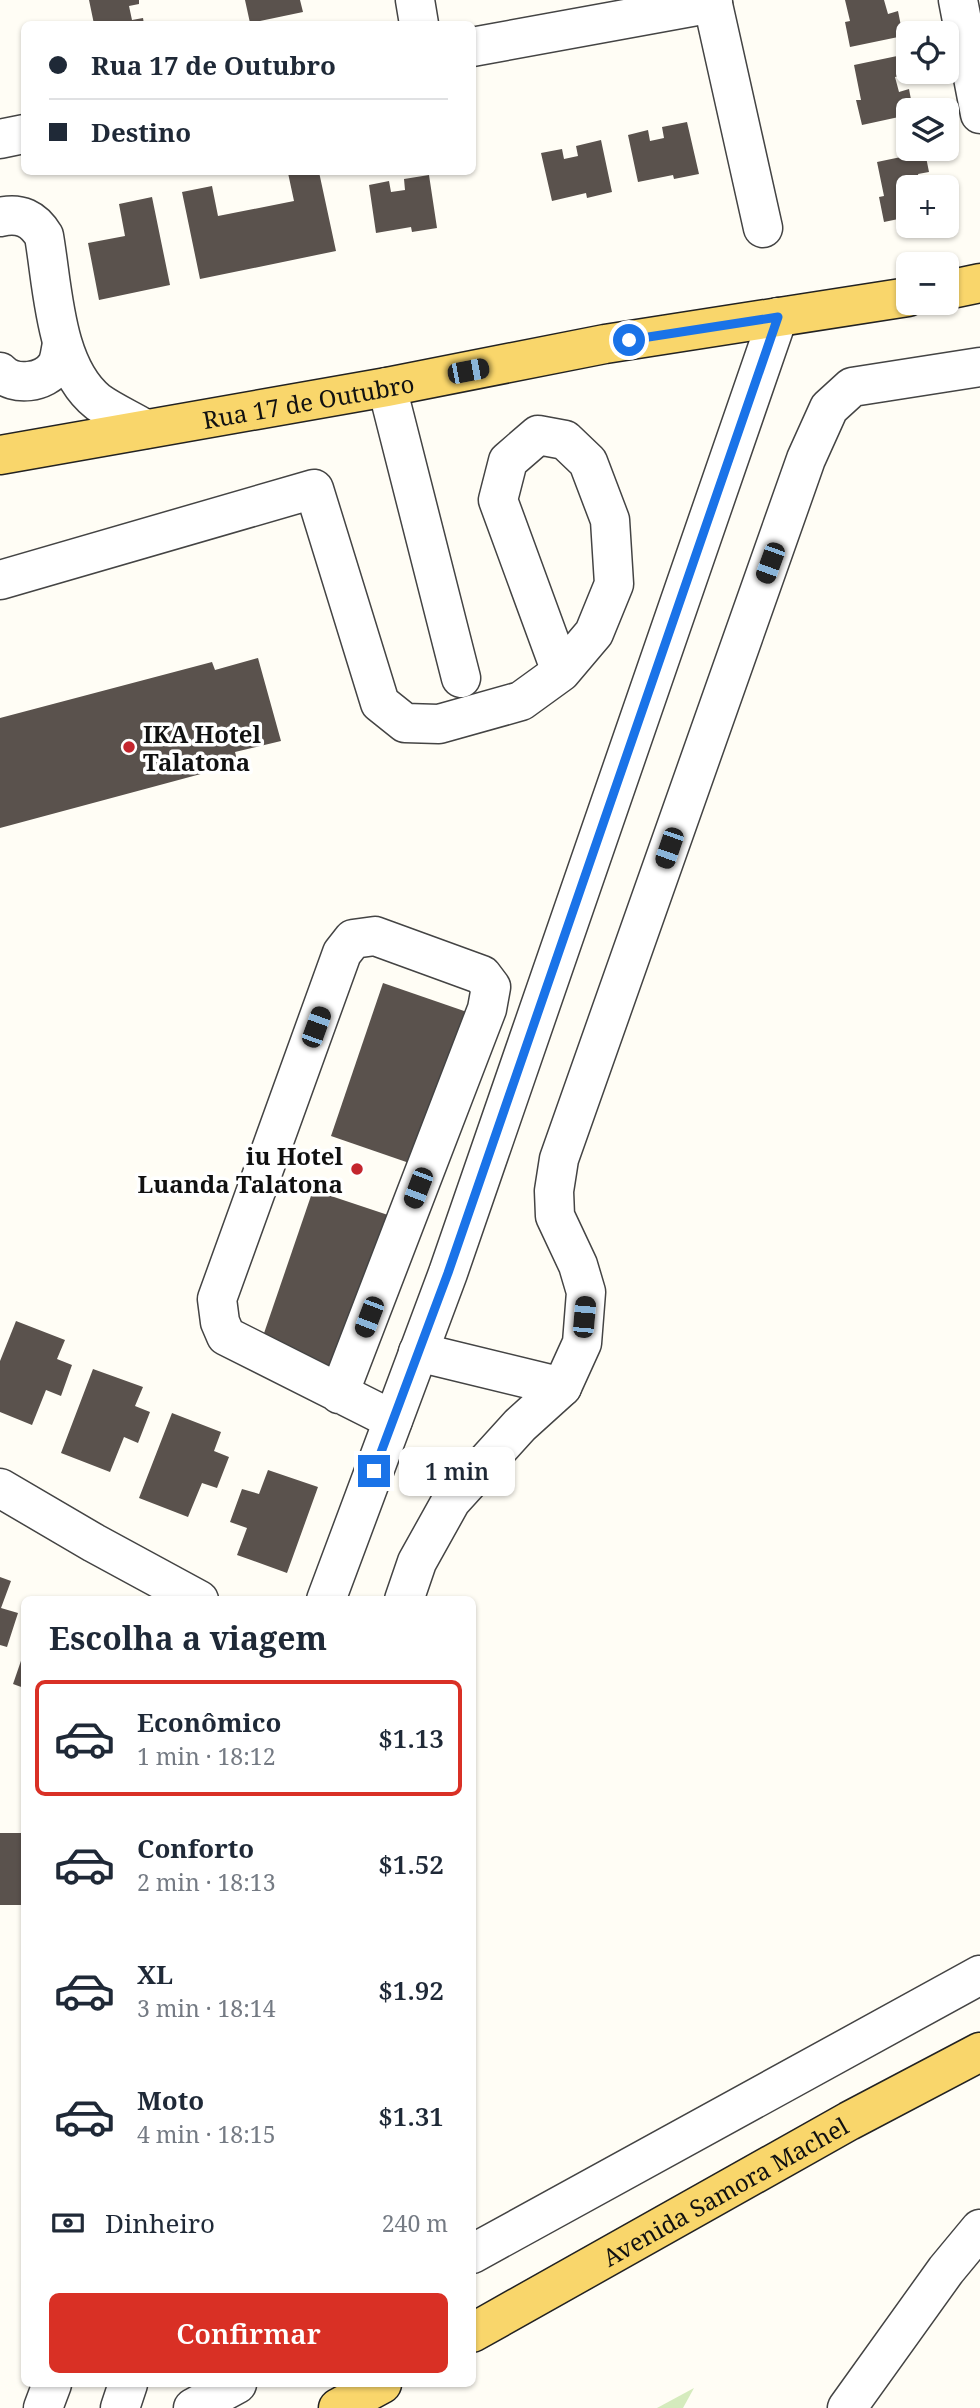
<!DOCTYPE html>
<html lang="pt">
<head>
<meta charset="utf-8">
<style>
  body { margin:0; font-family:"Noto Serif",serif; background:#f2f2f3; color:#1f2937; height:100vh; display:flex; flex-direction:column; font-size:26px; white-space:nowrap }
  * { box-sizing:border-box; margin:0 }
  p { font-size:23px; color:#747a83 }
  .icon { flex:none; width:38px; height:38px; fill:none; stroke:currentColor; stroke-width:2; stroke-linecap:round; stroke-linejoin:round }
  .map { position:relative; flex:1; overflow:hidden }
  .panel { position:absolute; left:21px; top:1596px; width:455px; height:791px; display:flex; flex-direction:column; background:#fff; border-radius:10px; box-shadow:0 2px 5px #0004 }
  .panel>* { flex:none }
  .guide { position:absolute; left:21px; top:21px; width:455px; height:154px; border-radius:10px; box-shadow:0 2px 5px #0004; display:grid; align-content:center; height:154px; padding:0 28px; background:#fff }
  .fabs { position:absolute; left:896px; top:21px; display:grid; gap:14px }
  .fabs a { display:grid; place-items:center; width:63px; height:63px; border-radius:10px; background:#fff; box-shadow:0 2px 5px #0004; font-size:35px }
  .end { position:absolute; width:32px; height:32px; margin:-16px; border:9px solid #1a73e8; background:#fff; box-shadow:0 0 0 4px #fff }
  .from { border-radius:50% }
  .bubble { position:absolute; height:49px; border-radius:10px; background:#fff; box-shadow:0 2px 5px #0004; font-size:23px; font-weight:600; line-height:49px; text-align:center }
  .car { position:absolute; width:21px; height:42px; margin:-21px -10px; border-radius:9px; box-shadow:0 0 5px 2px #0007; background:linear-gradient(#222 24%,#8ab4d8 0 40%,#222 0 76%,#8ab4d8 0 86%,#222 0) }
  .guide b { display:flex; align-items:center; gap:24px; height:66px; font-size:26px }
  .guide b+b { border-top:2px solid #e0e1e3 }
  .guide i { width:18px; height:18px; background:#1f2937 }
  ul { padding:0; list-style:none }
  li { display:flex; align-items:center; gap:21px; height:116px; margin:0 14px 10px; padding:0 14px; border:4px solid transparent; border-radius:10px }
  li div { flex:1 }
  li b { display:block; font-size:26px }
  li em { font-style:normal; font-weight:600 }
  li.active { border-color:#d93025 }
  li>.icon { width:63px; height:63px; stroke-width:1.5 }
  h2 { padding:0 28px; font-size:32px; line-height:84px }
  .pay { display:flex; align-items:center; gap:18px; height:77px; padding:0 28px; font-size:26px }
  .pay p { margin-inline-start:auto }
  .action { display:flex; gap:14px; margin-top:auto; padding:14px 28px }
  .action a { flex:1; height:80px; border-radius:10px; background:#d93025; color:#fff; font-size:28px; font-weight:600; line-height:80px; text-align:center }
  .map>svg:first-child { display:block }
  .green { fill:#d5ebbd }
  .building { fill:#5a524d }
  .lines { fill:none; stroke-linecap:round; stroke-linejoin:round }
  .minor-casing { stroke:#444; stroke-width:41 }
  .major-casing { stroke:#222; stroke-width:41 }
  .minor { stroke:#fff; stroke-width:38 }
  .major { stroke:#f9d66b; stroke-width:38 }
  .route { stroke:#1a73e8; stroke-width:9 }
  .poi-dot { fill:#c4262e; stroke:#fff; stroke-width:2.5 }
  .labels { text-anchor:middle; dominant-baseline:central; stroke-width:7; stroke-linejoin:round; paint-order:stroke }
  .street-label { font-size:24px; fill:#111; stroke:#fff }
  .poi-label { font-size:24px; font-weight:bold; fill:#111; stroke:#fff; text-anchor:start }
</style>
</head>
<body>
<div class="map">
<svg width="980" height="2408" viewBox="0 0 980 2408">
  <rect width="100%" height="100%" fill="#fffdf5"/>
  <polygon class="green" points="694,2388 683,2408 657,2408"/>
  <g class="building">
    <polygon points="89,0 139,0 139,4 129,6 132,20 143,18 144,24 94,24"/>
    <polygon points="245,0 300,0 303,12 250,23"/>
    <polygon points="845,0 884,0 888,14 898,11 903,36 850,47 845,22 850,21"/>
    <polygon points="902,55 906,75 895,77 899,92 909,89 913,110 908,110 908,115 862,125 856,100 861,100 854,65"/>
    <polygon points="687,122 699,174 674,179 673,175 638,182 628,135 648,130 650,141 664,138 662,127"/>
    <polygon points="601,140 612,192 587,198 586,193 552,201 541,153 562,149 564,159 578,156 576,146"/>
    <polygon points="925,152 929,172 918,174 921,187 908,187 908,217 884,222 879,197 884,196 877,162"/>
    <polygon points="295,172 319,172 336,251 200,279 182,192 212,186 218,216 294,201 288,173"/>
    <polygon points="429,175 437,228 412,232 411,227 376,233 369,185 389,181 391,192 405,190 404,179"/>
    <polygon points="152,197 170,285 99,300 88,243 125,236 119,204"/>
    <polygon points="258,658 281,741 235,752 238,764 0,828 0,718 212,662 215,670"/>
    <polygon points="383,983 467,1012 415,1165 331,1136"/>
    <polygon points="313,1190 397,1218 344,1371 261,1342"/>
    <polygon points="16,1321 65,1340 57,1359 72,1365 61,1396 46,1390 32,1425 0,1412 0,1361"/>
    <polygon points="93,1369 143,1387 135,1406 150,1412 138,1443 124,1437 110,1472 61,1453"/>
    <polygon points="172,1413 221,1432 214,1451 229,1457 217,1488 202,1483 188,1517 139,1498"/>
    <polygon points="268,1470 318,1487 287,1573 237,1555 247,1528 230,1522 242,1489 259,1494"/>
    <polygon points="0,1577 11,1581 1,1608 18,1613 7,1647 0,1645"/>
    <polygon points="24,1652 24,1688 13,1684"/>
    <rect x="0" y="1833" width="24" height="72"/>
  </g>
  <g class="lines">
    <g class="minor-casing">
      <g id="minor">
        <polyline points="415,0 419,24"/>
        <polyline points="712,0 763,228"/>
        <polyline points="958,0 980,114"/>
        <polyline points="472,47 713,3"/>
        <polyline points="0,139 24,134"/>
        <path d="M 0,217 C 20,212 34,219 44,236 C 53,287 54,367 98,402 C 112,412 130,420 145,429"/>
        <path d="M 0,372 C 14,387 45,383 56,366 C 60,360 60,352 62,344"/>
        <polyline points="387,387 461,678"/>
        <polyline points="0,580 314,489 380,703 405,723 439,724 521,701 561,672 594,633 614,584 610,520 588,462 565,440 538,435 508,461 498,500 561,672"/>
        <polyline points="418,1352 562,1387"/>
        <polyline points="339,1394 487,1009 491,987 482,975 375,936 353,939 342,953 217,1299 220,1322 226,1336 393,1420"/>
        <polyline points="0,1488 94,1543 199,1600"/>
        <polyline points="326,1600 448,1273 778,317"/>
        <polyline points="404,1600 417,1562 451,1501 520,1425 562,1387 582,1343 586,1292 578,1265 555,1216 554,1191 559,1159 806,459 829,408 852,387 980,367"/>
        <polyline points="472,2254 980,1975"/>
        <polyline points="43,2408 52,2384"/>
        <polyline points="120,2408 128,2384"/>
        <polyline points="193,2408 237,2384"/>
        <polyline points="847,2408 946,2270 980,2229"/>
      </g>
    </g>
    <g class="major-casing">
      <g id="major">
        <polyline points="947,290 980,283"/>
        <path id="s1" d="M 0,455 L 387,387 L 605,344 L 908,297"/>
        <path id="s2" d="M 472,2333 L 849,2121 L 980,2052"/>
        <polyline points="338,2408 382,2384"/>
      </g>
    </g>
    <use href="#minor" class="minor"/>
    <use href="#major" class="major"/>
  </g>
  <g class="lines">
    <polyline class="route" points="374,1471 448,1273 778,317 629,340"/>
  </g>
  <g class="poi-dot">
    <circle cx="129" cy="747" r="7"/>
    <circle cx="357" cy="1169" r="7"/>
  </g>
  <g class="labels">
    <g class="street-label">
      <text stroke="none"><textPath href="#s1" startOffset="313">Rua 17 de Outubro</textPath></text>
      <text stroke="none"><textPath href="#s2" startOffset="290">Avenida Samora Machel</textPath></text>
    </g>
    <g class="poi-label">
      <text x="143" y="733">IKA Hotel<tspan x="143" dy="28">Talatona</tspan></text>
      <text x="343" y="1155" text-anchor="end">iu Hotel<tspan x="343" dy="28">Luanda Talatona</tspan></text>
    </g>
  </g>
</svg>
<div class="fabs">
<a><svg class="icon" aria-label="locate" viewBox="0 0 24 24"><circle cx="12" cy="12" r="6"/><path d="M12 2v4M12 18v4M2 12h4M18 12h4"/></svg></a>
<a><svg class="icon" aria-label="layers" viewBox="0 0 24 24"><path d="M12 4l9 5-9 5-9-5zM3 14l9 5 9-5"/></svg></a>
<a>+</a>
<a>−</a>
</div>
<i class="end from" style="left:629px;top:340px"></i>
<i class="end" style="left:374px;top:1471px"></i>
<div class="bubble" style="left:399px;top:1447px;width:116px">1 min</div>
<i class="car" style="left:468px;top:371px;rotate:79deg"></i>
<i class="car" style="left:770px;top:563px;rotate:200deg"></i>
<i class="car" style="left:669px;top:848px;rotate:199deg"></i>
<i class="car" style="left:316px;top:1027px;rotate:20deg"></i>
<i class="car" style="left:418px;top:1188px;rotate:201deg"></i>
<i class="car" style="left:369px;top:1317px;rotate:201deg"></i>
<i class="car" style="left:584px;top:1317px;rotate:5deg"></i>
<div class="guide">
<b><i class="from"></i>Rua 17 de Outubro</b>
<b><i></i>Destino</b>
</div>
<section class="panel">
<h2>Escolha a viagem</h2>
<ul>
<li class="active"><svg class="icon" aria-label="car" viewBox="0 0 24 24"><path d="M5 17H2v-5l4-1 3-4h7l3 4 3 1v5h-3M9 17h6M6 11h13"/><circle cx="7" cy="17" r="2"/><circle cx="17" cy="17" r="2"/></svg><div><b>Econômico</b><p>1 min · 18:12</p></div><em>$1.13</em></li>
<li><svg class="icon" aria-label="car" viewBox="0 0 24 24"><path d="M5 17H2v-5l4-1 3-4h7l3 4 3 1v5h-3M9 17h6M6 11h13"/><circle cx="7" cy="17" r="2"/><circle cx="17" cy="17" r="2"/></svg><div><b>Conforto</b><p>2 min · 18:13</p></div><em>$1.52</em></li>
<li><svg class="icon" aria-label="car" viewBox="0 0 24 24"><path d="M5 17H2v-5l4-1 3-4h7l3 4 3 1v5h-3M9 17h6M6 11h13"/><circle cx="7" cy="17" r="2"/><circle cx="17" cy="17" r="2"/></svg><div><b>XL</b><p>3 min · 18:14</p></div><em>$1.92</em></li>
<li><svg class="icon" aria-label="car" viewBox="0 0 24 24"><path d="M5 17H2v-5l4-1 3-4h7l3 4 3 1v5h-3M9 17h6M6 11h13"/><circle cx="7" cy="17" r="2"/><circle cx="17" cy="17" r="2"/></svg><div><b>Moto</b><p>4 min · 18:15</p></div><em>$1.31</em></li>
</ul>
<div class="pay"><svg class="icon" aria-label="cash" viewBox="0 0 24 24"><path d="M3 7h18v10H3z"/><circle cx="12" cy="12" r="2"/></svg>Dinheiro<p>240 m</p></div>
<div class="action"><a>Confirmar</a></div>
</section>
</div>
</body>
</html>
